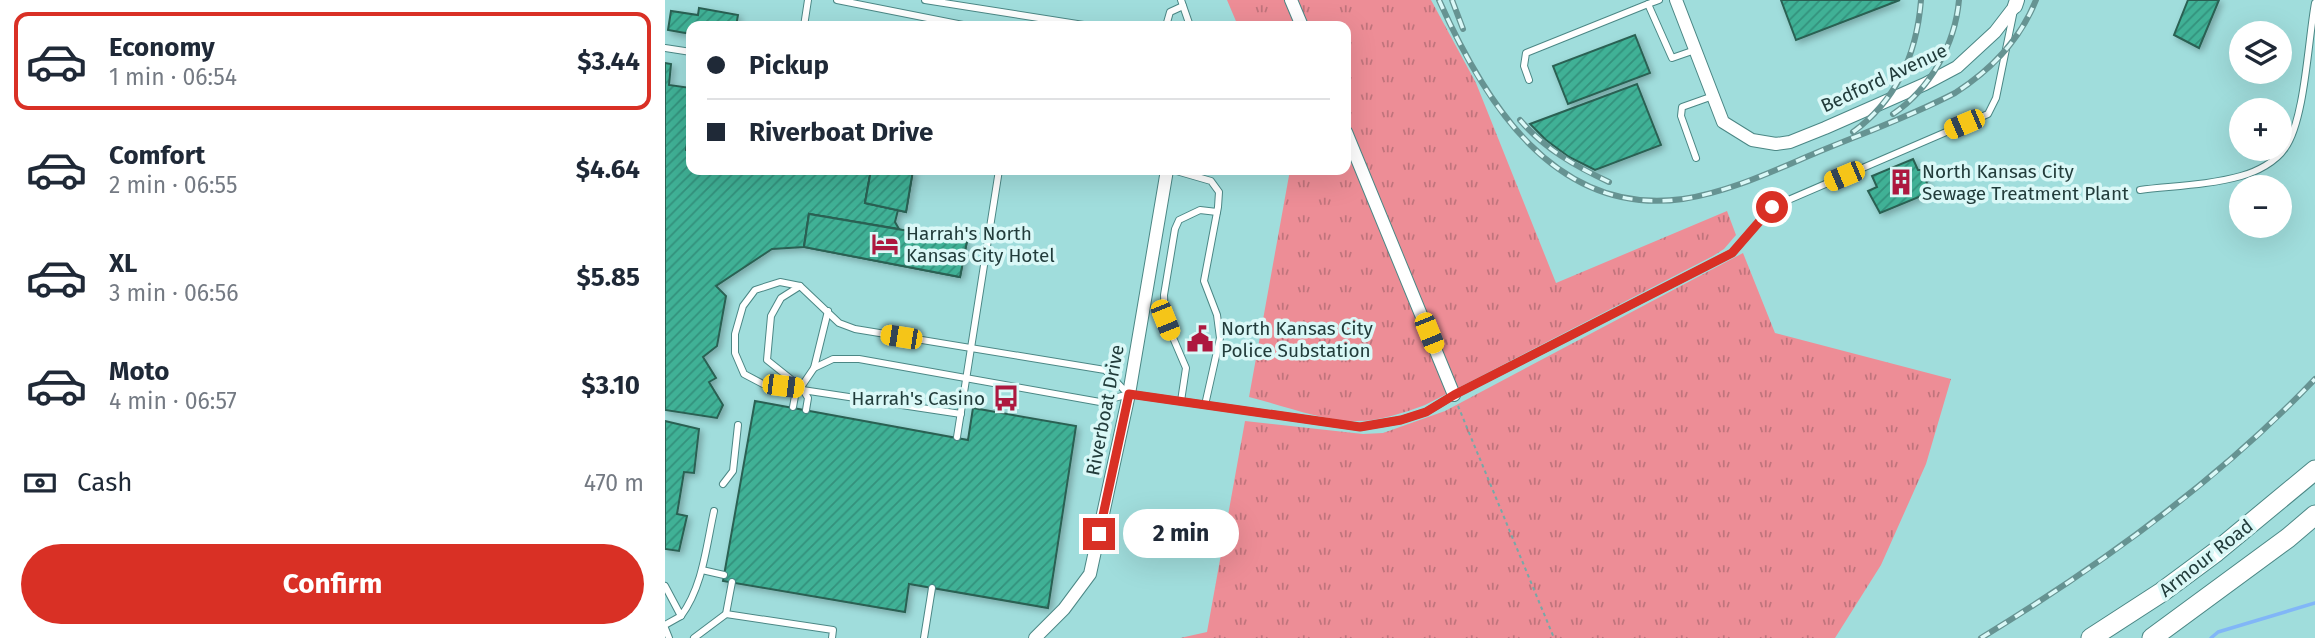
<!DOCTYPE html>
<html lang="en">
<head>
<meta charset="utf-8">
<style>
  body { margin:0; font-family:"Fira Sans",sans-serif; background:#f2f2f3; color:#1f2937; height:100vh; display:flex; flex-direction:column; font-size:26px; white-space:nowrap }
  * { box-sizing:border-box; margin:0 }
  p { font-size:23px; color:#747a83 }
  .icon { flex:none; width:38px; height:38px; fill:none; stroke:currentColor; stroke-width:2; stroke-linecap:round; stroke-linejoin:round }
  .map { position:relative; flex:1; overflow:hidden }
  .side { display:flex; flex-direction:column; background:#fff; width:665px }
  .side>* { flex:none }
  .banner { position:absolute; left:21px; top:21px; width:665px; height:154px; border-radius:14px; box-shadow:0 7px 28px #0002; display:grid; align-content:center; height:154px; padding:0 21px; background:#fff }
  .tools { position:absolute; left:1564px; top:21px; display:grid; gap:14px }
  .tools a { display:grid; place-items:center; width:63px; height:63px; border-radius:50%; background:#fff; box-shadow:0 7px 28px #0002; font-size:35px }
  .end { position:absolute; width:32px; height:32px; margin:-16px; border:9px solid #d93025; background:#fff; box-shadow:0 0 0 4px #fff }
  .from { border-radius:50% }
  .bubble { position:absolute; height:49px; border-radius:24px; background:#fff; box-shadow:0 7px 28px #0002; font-size:23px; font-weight:700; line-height:49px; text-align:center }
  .car { position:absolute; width:21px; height:42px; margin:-21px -10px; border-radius:9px; box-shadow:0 0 5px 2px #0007; background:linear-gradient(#f5c518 24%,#345 0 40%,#f5c518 0 76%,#345 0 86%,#f5c518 0) }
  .banner b { display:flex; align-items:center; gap:24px; height:66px; font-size:26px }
  .banner b+b { border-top:2px solid #e0e1e3 }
  .banner i { width:18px; height:18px; background:#1f2937 }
  ul { padding:12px 0 0; list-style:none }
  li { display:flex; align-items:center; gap:21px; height:98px; margin:0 14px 10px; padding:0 7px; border:4px solid transparent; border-radius:14px }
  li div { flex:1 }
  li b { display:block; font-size:26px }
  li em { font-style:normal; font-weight:700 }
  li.selected { border-color:#d93025 }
  li>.icon { width:63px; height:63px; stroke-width:1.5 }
  .pay { display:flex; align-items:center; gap:18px; height:77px; padding:0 21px; font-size:26px }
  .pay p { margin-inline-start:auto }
  .primary-button { display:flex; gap:14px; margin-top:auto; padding:14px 21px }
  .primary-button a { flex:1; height:80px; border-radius:42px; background:#d93025; color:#fff; font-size:28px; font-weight:700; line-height:80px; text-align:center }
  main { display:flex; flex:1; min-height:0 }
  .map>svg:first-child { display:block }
  .grass { fill:url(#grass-tufts) }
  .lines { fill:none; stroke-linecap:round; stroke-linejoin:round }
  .stream { stroke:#81b6f7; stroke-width:3.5 }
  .building { fill:url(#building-hatch); stroke:#2b6153; stroke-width:2; filter:url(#shadow) }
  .service-casing { stroke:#4b8785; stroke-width:8 }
  .minor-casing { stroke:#4b8785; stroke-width:14 }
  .tertiary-casing { stroke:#4b8785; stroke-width:16 }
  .trunk-casing { stroke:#4b8785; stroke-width:21 }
  .path { stroke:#77a8a7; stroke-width:2; stroke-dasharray:3.5 3.5; stroke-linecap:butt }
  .service { stroke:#fff; stroke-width:6 }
  .minor { stroke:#fff; stroke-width:12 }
  .tertiary { stroke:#fff; stroke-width:14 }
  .trunk { stroke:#fff; stroke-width:19 }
  .rail-casing { stroke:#669392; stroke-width:6 }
  .rail { stroke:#daf8f7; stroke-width:3.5; stroke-dasharray:10; stroke-linecap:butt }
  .route { stroke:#d93025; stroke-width:9 }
  .labels { text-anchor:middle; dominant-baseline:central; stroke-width:7; stroke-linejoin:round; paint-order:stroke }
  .street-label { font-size:19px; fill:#223c3b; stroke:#daf8f7 }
  .poi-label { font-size:19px; fill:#223c3b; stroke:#daf8f7; text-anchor:start }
</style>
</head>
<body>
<main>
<section class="side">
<ul>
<li class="selected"><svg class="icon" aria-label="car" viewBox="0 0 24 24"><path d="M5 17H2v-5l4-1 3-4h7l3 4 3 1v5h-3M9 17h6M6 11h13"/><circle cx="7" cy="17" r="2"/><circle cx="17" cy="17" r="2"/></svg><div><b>Economy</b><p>1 min · 06:54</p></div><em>$3.44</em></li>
<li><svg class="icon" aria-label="car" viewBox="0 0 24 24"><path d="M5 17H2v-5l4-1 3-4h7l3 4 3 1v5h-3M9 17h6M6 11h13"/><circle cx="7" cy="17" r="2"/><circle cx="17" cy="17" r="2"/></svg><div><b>Comfort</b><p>2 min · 06:55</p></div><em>$4.64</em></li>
<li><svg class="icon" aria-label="car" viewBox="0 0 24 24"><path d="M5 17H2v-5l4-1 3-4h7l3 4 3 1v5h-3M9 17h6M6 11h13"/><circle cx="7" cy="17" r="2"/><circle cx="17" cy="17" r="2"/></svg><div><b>XL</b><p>3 min · 06:56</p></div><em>$5.85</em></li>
<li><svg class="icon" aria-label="car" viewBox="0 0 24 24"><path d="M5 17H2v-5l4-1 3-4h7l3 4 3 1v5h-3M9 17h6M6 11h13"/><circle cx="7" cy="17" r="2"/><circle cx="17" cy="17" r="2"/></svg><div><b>Moto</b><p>4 min · 06:57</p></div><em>$3.10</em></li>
</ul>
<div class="pay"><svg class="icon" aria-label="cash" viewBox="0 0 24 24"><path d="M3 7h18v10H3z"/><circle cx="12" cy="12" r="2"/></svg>Cash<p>470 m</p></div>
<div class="primary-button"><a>Confirm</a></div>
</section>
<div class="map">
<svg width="1650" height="638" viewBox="0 0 1650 638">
  <defs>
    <pattern id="grass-tufts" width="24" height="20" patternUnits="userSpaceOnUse" patternTransform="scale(1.75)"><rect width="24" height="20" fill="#ed8d96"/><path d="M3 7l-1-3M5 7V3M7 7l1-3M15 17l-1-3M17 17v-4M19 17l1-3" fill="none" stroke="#c0747c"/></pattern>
    <pattern id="building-hatch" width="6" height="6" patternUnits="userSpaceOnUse" patternTransform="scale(1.75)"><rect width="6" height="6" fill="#3fb196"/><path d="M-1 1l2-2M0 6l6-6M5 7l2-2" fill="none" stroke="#34917c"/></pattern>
    <filter id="shadow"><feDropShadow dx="3" dy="3" stdDeviation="3.5" flood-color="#0004"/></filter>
  </defs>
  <rect width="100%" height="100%" fill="#a0dddc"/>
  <g class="grass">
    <path d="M 562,0 L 766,0 L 811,83 L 891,283 L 1062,211 L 1071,235 L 1059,249 L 1048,256 L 760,405 C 738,413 715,421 691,421 C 658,421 617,405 584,397 L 625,170 L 681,170 L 681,26 L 573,26 Z"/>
    <polygon points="1078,253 1110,333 1286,379 1261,464 1216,565 1170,638 515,638 542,632 580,421 698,434 718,433 780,411"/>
  </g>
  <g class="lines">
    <polyline class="stream" points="1546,638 1553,632 1650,603"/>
  </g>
  <g class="building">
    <polygon points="1116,0 1235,0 1131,40"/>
    <polygon points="1523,0 1554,0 1534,48 1509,35"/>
    <polygon points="34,8 73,15 71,26 26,26 26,34 3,30 6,11 33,15"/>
    <polygon points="970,35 985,73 903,104 888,66"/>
    <polygon points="0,63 6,64 4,85 26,88 26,117 21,150 26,150 26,170 206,170 200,203 233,210 230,222 234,229 144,214 139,247 107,249 51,286 61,296 52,346 38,357 51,378 44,382 58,405 52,418 0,410"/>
    <polygon points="972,84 996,145 930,170 904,157 881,140 865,124"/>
    <polygon points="1248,159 1253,170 1256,170 1266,192 1215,213 1203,191 1212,187 1207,176"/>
    <polygon points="206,170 248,170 241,212 200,203"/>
    <polygon points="206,170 248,170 241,212 200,203"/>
    <polygon points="144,214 302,241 295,277 139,247"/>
    <polygon points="144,214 302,241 295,277 139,247"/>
    <polygon points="90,401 303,440 308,408 411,426 383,608 244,584 240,612 58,581"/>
    <polygon points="0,421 34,429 29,473 19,472 12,514 22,516 14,551 0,549"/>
  </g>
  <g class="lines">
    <g class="service-casing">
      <g id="service">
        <polyline points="172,0 303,26"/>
        <polyline points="260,0 425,26"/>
        <polyline points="516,0 525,26"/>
        <polyline points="994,0 983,4 1007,58 1030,50"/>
        <polyline points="139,26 143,0"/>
        <polyline points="501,26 505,12 518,6"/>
        <polyline points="0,48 26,52"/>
        <polyline points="864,80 859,66 861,53 983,4"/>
        <polyline points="1031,158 1016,116 1017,107 1048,96"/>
        <polyline points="508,170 546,181 554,192 553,207 539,281 552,315 555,338 540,405"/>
        <path d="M 1475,190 C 1508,186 1544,185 1576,176 C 1591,172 1611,162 1620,148 C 1640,120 1643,40 1650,3"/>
        <polyline points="135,286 116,298 106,316 102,360 137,388 143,398 141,410"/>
        <polyline points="149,368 168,359 194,359 435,402 464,394 695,427 736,420 761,412 789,395 1067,253 1107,207 1323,114 1331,98 1348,15"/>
        <polyline points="516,401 521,368 500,319 499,295 510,229 514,220 535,210 552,212"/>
        <polyline points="128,407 130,396 149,368 163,311"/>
        <polyline points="296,414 98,384 79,374 70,353 70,334 78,306 90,290 115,282 135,286 174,323 190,329 440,370 462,393"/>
        <polyline points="292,437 334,170"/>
        <polyline points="58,484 68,471 73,425"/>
        <polyline points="37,570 59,575"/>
        <path d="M 0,586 L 16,616 C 38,586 41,547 49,511"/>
        <polyline points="61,614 168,630 167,638"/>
        <polyline points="0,625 16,616"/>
        <polyline points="0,628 4,638"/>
        <polyline points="29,638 61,614 67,582"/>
        <polyline points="259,638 267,588"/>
      </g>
    </g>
    <g class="minor-casing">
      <g id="minor">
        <polyline points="626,0 637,26"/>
        <polyline points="1011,0 1058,122 1087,140 1111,144 1125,142 1160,128 1260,84 1292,67 1330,32 1350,6"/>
        <polyline points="681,132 789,395"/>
        <polyline points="370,638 399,609 425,574 464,394 502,170"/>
      </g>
    </g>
    <g class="tertiary-casing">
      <polyline id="tertiary" points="1350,6 1352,0"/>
    </g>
    <g class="trunk-casing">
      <g id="trunk">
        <polyline points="1426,638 1497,592 1551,552 1650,470"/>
        <polyline points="1487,638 1623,538 1650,515"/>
      </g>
    </g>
    <polyline class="path" points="793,406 889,638"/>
    <use href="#service" class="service"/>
    <use href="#minor" class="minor"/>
    <use href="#tertiary" class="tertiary"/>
    <use href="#trunk" class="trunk"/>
    <g class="rail-casing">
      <g id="rail">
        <path d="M 774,0 C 819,101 889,217 1018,199 C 1065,192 1110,170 1153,152 C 1199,133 1246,116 1290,93 C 1326,70 1355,40 1371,0"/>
        <polyline points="787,0 798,29"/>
        <path d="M 1228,114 C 1265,89 1290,45 1294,0"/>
        <path d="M 855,120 C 880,149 910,166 944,182"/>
        <path d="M 1188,132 C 1232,100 1252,52 1256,0"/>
        <path d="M 1316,638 C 1436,565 1553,481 1650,379"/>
      </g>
    </g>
    <use href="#rail" class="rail"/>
  </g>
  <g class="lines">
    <polyline class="route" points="434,534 464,394 695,427 736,420 761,412 789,395 1067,253 1107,207"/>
  </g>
  <defs>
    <g id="building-bare" transform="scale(2.1)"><path d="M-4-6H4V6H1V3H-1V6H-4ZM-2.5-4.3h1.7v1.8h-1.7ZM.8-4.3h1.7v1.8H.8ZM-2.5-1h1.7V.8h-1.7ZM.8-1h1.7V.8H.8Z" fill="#ad183f" stroke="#daf8f7" stroke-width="2.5" paint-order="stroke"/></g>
    <g id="hotel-bare" transform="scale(2.1)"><path d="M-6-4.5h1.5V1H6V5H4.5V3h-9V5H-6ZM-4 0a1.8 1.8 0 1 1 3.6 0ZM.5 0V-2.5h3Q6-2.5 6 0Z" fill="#ad183f" stroke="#daf8f7" stroke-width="2.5" paint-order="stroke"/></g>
    <g id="civic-bare" transform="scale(2.1)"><path d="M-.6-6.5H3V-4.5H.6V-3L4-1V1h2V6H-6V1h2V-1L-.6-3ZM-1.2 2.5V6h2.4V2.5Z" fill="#ad183f" stroke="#daf8f7" stroke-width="2.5" paint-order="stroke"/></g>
    <g id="bus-bare" transform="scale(2.1)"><path d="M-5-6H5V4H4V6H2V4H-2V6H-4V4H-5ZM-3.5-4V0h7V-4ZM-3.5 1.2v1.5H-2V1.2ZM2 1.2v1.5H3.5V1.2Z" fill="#ad183f" stroke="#daf8f7" stroke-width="2.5" paint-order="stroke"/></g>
  </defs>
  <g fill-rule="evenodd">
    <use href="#building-bare" x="1236" y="182"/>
    <use href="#hotel-bare" x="220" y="244"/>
    <use href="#civic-bare" x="535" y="339"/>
    <use href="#bus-bare" x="341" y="398"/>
  </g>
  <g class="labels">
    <g class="street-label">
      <text transform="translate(1219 78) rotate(-25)">Bedford Avenue</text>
      <text transform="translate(440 410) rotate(-79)">Riverboat Drive</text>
      <text transform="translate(1541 558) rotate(-38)">Armour Road</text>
    </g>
    <g class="poi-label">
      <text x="1257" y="171">North Kansas City<tspan x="1257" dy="22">Sewage Treatment Plant</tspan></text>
      <text x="241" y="233">Harrah's North<tspan x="241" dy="22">Kansas City Hotel</tspan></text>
      <text x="556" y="328">North Kansas City<tspan x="556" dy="22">Police Substation</tspan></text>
      <text x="320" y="398" text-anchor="end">Harrah's Casino</text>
    </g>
  </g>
</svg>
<div class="tools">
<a><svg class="icon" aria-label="layers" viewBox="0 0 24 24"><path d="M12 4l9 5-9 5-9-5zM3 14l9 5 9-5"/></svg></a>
<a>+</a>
<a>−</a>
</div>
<i class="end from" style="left:1107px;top:207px"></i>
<i class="end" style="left:434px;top:534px"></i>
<div class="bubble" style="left:458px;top:509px;width:116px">2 min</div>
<i class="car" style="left:1299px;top:124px;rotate:247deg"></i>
<i class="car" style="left:1179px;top:176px;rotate:247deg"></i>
<i class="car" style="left:500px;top:320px;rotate:158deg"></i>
<i class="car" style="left:764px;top:333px;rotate:158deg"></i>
<i class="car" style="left:236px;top:337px;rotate:279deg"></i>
<i class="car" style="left:118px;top:386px;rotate:97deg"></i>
<div class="banner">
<b><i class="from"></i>Pickup</b>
<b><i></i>Riverboat Drive</b>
</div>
</div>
</main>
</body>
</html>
